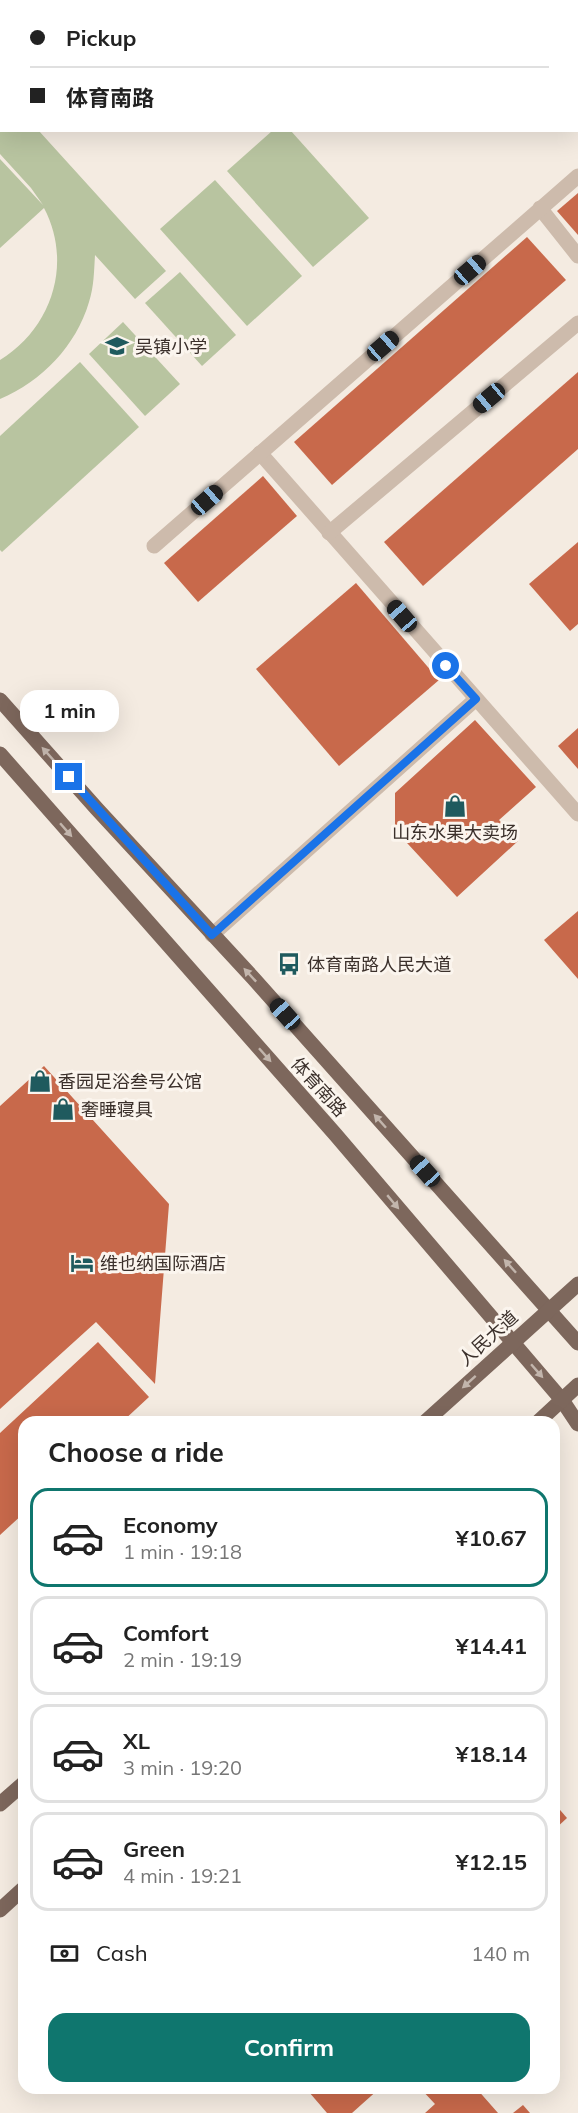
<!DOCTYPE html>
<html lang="en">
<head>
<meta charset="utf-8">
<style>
  body { margin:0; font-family:Mulish,"Noto Sans SC",sans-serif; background:#f2f2f2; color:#222; height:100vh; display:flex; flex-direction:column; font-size:22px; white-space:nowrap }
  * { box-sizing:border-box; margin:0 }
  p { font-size:20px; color:#767676 }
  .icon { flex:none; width:33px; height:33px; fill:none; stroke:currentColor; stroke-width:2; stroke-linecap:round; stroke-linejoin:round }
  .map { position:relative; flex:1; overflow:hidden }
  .details { position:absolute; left:18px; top:1416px; width:542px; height:678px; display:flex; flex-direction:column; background:#fff; border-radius:18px; box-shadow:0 6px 24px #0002 }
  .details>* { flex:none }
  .hud { position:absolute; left:0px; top:0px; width:579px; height:132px; box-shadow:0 6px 24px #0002; display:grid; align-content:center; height:132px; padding:0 30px; background:#fff }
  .end { position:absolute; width:27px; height:27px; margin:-14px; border:8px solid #1a73e8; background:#fff; box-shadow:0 0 0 3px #fff }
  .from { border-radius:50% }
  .bubble { position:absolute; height:42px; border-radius:18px; background:#fff; box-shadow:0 6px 24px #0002; font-size:20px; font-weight:700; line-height:42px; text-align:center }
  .car { position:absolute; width:18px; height:36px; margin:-18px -9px; border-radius:8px; box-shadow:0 0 4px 2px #0007; background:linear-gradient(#222 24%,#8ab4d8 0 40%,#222 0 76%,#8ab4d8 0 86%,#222 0) }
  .hud b { display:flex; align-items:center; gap:21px; height:57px; font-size:22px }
  .hud b+b { border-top:2px solid #e0e0e0 }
  .hud i { width:15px; height:15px; background:#222 }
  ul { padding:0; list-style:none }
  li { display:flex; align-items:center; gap:18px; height:99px; margin:0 12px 9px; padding:0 18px; border:3px solid #e0e0e0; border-radius:18px }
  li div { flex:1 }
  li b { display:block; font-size:22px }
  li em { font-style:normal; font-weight:700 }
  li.current { border-color:#0f766e }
  li>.icon { width:54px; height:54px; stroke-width:1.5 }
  h2 { padding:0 30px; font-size:27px; line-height:72px }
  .pay { display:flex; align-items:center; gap:15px; height:66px; padding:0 30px; font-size:22px }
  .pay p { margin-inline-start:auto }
  .primary-button { display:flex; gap:12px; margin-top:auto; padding:12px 30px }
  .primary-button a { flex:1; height:69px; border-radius:18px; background:#0f766e; color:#fff; font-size:24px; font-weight:700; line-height:69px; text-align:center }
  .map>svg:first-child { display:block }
  .green { fill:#b8c4a0 }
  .building { fill:#c8694b }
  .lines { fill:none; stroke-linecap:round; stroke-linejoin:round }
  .minor { stroke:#cdbbac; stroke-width:15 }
  .major { stroke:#7d675c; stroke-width:15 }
  .oneway { fill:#c2b5ac }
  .route { stroke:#1a73e8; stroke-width:8 }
  .labels { text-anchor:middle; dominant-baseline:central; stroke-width:6; stroke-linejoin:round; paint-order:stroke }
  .poi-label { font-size:18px; fill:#3b302b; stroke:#fbf5ee; text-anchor:start }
  .street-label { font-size:18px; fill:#3b302b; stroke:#fbf5ee }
</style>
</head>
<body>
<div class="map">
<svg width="578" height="2113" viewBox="0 0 578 2113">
  <rect width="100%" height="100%" fill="#f4ebe1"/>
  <g class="green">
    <path d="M 0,87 L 2,130 L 39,131 L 166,271 L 135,299 L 95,255 C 94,271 94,287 89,302 C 76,346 42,381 0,399 L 0,360 C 52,328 73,263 44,208 L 0,248 L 0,159 L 43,205 L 31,188 L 0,154 Z"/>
    <polygon points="272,131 291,131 369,218 313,267 227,171"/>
    <polygon points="215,180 302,276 247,326 160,229"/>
    <polygon points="180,272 236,335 202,366 145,303"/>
    <polygon points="123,322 180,384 145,416 89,354"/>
    <polygon points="80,362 139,427 2,552 0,550 0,436"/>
  </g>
  <g class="building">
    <polygon points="578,193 578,235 557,211"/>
    <polygon points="527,237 566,280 332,485 294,442"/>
    <polygon points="578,372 578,449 423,586 384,542"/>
    <polygon points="263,476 297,516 198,602 164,563"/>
    <polygon points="578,542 578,624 570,631 529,584"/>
    <polygon points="356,583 439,680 339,766 256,669"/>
    <polygon points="475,720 536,787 499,820 518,841 457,897 395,830 395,793"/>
    <polygon points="578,728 578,769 558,746"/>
    <polygon points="578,911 578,979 544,940"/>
    <polygon points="44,1066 169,1204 155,1384 96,1322 0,1409 0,1106"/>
    <polygon points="98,1342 149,1397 122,1422 24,1422 24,1513 0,1535 0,1433"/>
    <polygon points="554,1803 567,1818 554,1830"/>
    <polygon points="314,2088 380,2088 352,2113 327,2113 309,2092"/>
    <polygon points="420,2088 476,2088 498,2113 425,2113 435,2104"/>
    <polygon points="523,2105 530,2113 513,2113"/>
  </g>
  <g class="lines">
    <g class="minor">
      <polyline points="540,208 578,256"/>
      <polyline points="260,453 578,814"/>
      <polyline points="329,533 578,323"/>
      <polyline points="154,546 578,176"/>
      <polyline points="212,935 476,699"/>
    </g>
    <g class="major">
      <polyline points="0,700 97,809 254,979 578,1343"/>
      <polyline points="0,754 335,1134 562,1400 578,1424"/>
      <polyline points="425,1422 578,1284"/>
      <polyline points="538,1422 578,1385"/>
      <polyline points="0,1804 24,1783"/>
      <polyline points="0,1910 24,1888"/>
    </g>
  </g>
  <defs><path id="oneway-solid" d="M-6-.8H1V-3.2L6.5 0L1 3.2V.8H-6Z" transform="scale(1.5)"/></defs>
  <g class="oneway">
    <use href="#oneway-solid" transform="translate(48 754) rotate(-132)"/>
    <use href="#oneway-solid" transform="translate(66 830) rotate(49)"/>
    <use href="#oneway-solid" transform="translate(250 975) rotate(-133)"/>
    <use href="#oneway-solid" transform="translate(265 1055) rotate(48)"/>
    <use href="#oneway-solid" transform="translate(380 1121) rotate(-132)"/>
    <use href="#oneway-solid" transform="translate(393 1202) rotate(50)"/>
    <use href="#oneway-solid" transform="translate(510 1266) rotate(-132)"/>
    <use href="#oneway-solid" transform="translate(537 1371) rotate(49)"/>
    <use href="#oneway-solid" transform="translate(469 1382) rotate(138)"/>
  </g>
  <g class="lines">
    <polyline class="route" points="69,777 212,935 476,699 446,666"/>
  </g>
  <defs>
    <g id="school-bare" transform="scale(1.8)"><path d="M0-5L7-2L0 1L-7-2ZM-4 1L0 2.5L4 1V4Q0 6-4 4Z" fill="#1f5a5e" stroke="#fbf5ee" stroke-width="2.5" paint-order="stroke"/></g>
    <g id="shop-bare" transform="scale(1.8)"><path d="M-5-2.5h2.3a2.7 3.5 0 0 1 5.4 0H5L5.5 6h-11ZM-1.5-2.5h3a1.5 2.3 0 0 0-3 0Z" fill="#1f5a5e" stroke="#fbf5ee" stroke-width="2.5" paint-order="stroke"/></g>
    <g id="bus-bare" transform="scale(1.8)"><path d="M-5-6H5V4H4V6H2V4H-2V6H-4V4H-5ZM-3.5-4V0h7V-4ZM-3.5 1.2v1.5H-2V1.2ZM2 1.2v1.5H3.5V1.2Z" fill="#1f5a5e" stroke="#fbf5ee" stroke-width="2.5" paint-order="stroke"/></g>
    <g id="hotel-bare" transform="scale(1.8)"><path d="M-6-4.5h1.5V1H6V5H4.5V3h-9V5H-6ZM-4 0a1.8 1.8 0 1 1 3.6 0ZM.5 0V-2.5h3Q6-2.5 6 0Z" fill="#1f5a5e" stroke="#fbf5ee" stroke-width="2.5" paint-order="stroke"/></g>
  </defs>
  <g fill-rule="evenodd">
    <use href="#school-bare" x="117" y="346"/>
    <use href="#shop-bare" x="455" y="806"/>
    <use href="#bus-bare" x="289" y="964"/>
    <use href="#shop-bare" x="40" y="1081"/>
    <use href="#shop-bare" x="63" y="1109"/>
    <use href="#hotel-bare" x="82" y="1263"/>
  </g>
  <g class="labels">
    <g class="poi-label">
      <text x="135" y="346">吴镇小学</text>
      <text x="455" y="832" text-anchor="middle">山东水果大卖场</text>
      <text x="307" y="964">体育南路人民大道</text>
      <text x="58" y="1081">香园足浴叁号公馆</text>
      <text x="81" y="1109">奢睡寝具</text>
      <text x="100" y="1263">维也纳国际酒店</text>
    </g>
    <g class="street-label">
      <text transform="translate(319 1087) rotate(48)">体育南路</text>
      <text transform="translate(488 1338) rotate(-42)">人民大道</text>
    </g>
  </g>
</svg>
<i class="end from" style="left:446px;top:666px"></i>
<i class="end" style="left:69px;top:777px"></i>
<div class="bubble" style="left:20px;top:690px;width:99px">1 min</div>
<i class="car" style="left:470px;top:270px;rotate:49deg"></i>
<i class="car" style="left:383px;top:346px;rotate:49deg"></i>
<i class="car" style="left:489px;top:398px;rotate:230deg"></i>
<i class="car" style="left:207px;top:500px;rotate:49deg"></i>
<i class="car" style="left:402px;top:616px;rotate:319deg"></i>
<i class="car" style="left:285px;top:1014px;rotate:318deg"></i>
<i class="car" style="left:425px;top:1171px;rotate:318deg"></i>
<div class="hud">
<b><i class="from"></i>Pickup</b>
<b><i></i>体育南路</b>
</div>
<section class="details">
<h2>Choose a ride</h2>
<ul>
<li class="current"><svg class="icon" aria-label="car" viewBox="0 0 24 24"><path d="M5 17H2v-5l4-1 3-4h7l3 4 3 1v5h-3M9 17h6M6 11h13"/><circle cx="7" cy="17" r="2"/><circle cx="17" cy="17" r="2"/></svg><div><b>Economy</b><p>1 min · 19:18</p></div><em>¥10.67</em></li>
<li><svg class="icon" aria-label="car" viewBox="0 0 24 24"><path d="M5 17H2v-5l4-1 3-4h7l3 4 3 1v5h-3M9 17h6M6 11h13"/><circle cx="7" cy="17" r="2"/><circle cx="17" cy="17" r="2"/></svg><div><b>Comfort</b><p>2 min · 19:19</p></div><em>¥14.41</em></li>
<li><svg class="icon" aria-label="car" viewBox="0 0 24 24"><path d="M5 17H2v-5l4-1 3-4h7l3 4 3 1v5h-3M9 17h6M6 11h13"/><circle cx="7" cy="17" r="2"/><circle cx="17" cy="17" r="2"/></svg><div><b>XL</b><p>3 min · 19:20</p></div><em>¥18.14</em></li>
<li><svg class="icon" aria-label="car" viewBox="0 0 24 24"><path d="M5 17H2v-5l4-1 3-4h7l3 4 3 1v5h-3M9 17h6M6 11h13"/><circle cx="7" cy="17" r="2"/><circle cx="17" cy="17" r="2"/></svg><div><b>Green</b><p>4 min · 19:21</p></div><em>¥12.15</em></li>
</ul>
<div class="pay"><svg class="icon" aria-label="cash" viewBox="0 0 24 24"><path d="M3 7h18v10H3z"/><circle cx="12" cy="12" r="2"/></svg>Cash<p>140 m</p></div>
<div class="primary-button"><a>Confirm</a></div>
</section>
</div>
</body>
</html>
